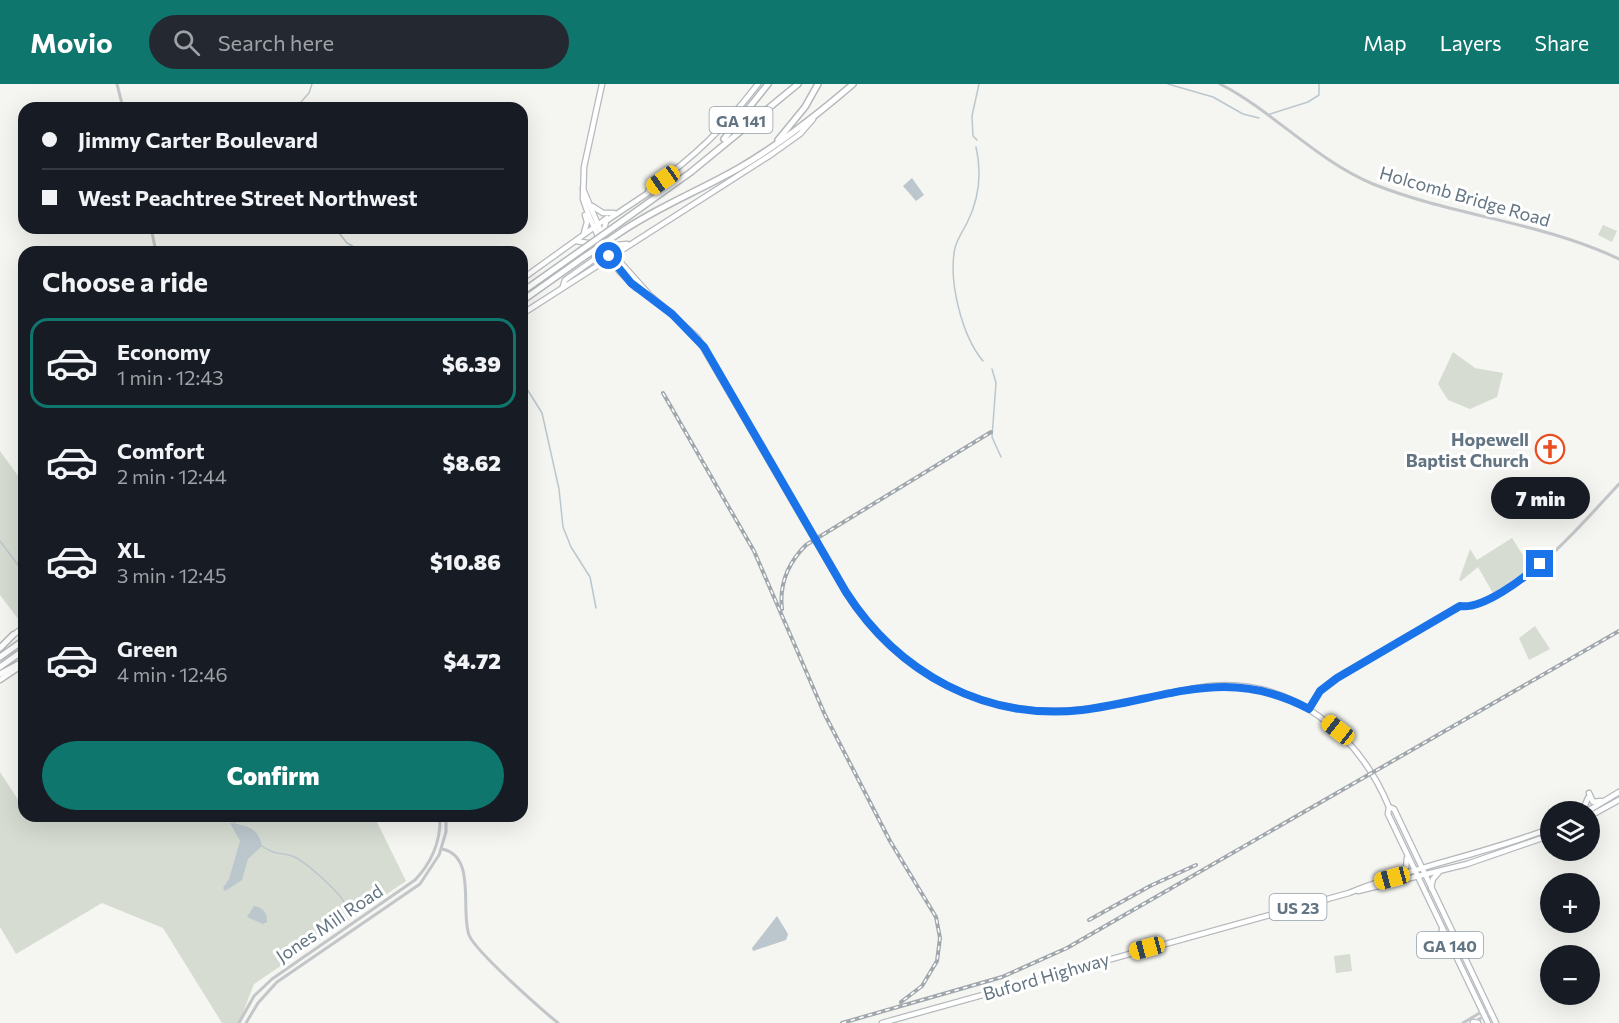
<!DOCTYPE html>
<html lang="en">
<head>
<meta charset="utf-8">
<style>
  body { margin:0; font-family:Commissioner,sans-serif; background:#242831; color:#f1f3f6; height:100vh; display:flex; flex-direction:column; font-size:22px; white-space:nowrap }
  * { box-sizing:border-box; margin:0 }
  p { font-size:20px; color:#9ea1a6 }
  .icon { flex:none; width:33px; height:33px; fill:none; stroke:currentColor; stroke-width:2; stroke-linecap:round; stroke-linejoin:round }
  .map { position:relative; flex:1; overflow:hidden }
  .panel { position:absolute; left:18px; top:162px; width:510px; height:576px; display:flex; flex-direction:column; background:#171b24; border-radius:18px; box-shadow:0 6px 24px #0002 }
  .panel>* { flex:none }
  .banner { position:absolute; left:18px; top:18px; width:510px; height:132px; border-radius:18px; box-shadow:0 6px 24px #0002; display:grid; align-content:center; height:132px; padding:0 24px; background:#171b24 }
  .buttons { position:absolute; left:1540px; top:717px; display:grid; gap:12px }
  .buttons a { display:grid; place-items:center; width:60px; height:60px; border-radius:50%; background:#171b24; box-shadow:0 6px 24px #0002; font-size:30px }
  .end { position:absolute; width:27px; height:27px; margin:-14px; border:8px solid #1a73e8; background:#fff; box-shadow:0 0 0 3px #fff }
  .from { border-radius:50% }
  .bubble { position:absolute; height:42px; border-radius:21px; background:#171b24; box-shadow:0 6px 24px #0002; font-size:20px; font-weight:800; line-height:42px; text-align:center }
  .car { position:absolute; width:18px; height:36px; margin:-18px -9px; border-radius:8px; box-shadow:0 0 4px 2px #0007; background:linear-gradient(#f5c518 24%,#345 0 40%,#f5c518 0 76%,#345 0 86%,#f5c518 0) }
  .banner b { display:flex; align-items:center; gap:21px; height:57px; font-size:22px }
  .banner b+b { border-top:2px solid #363941 }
  .banner i { width:15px; height:15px; background:#f1f3f6 }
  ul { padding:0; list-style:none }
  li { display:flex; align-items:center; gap:18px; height:90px; margin:0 12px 9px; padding:0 12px; border:3px solid transparent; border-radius:18px }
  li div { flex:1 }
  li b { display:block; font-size:22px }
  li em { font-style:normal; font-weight:800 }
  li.on { border-color:#0f766e }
  li>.icon { width:54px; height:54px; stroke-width:1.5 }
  h2 { padding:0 24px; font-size:27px; line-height:72px }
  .primary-button { display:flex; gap:12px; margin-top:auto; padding:12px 24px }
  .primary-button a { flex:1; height:69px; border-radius:36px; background:#0f766e; color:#fff; font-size:24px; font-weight:800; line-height:69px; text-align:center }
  header { display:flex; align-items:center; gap:36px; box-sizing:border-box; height:84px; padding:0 30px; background:#0f766e; color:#fff }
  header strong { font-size:28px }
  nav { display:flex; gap:33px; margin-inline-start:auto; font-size:21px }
  .search { width:420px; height:54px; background:#242831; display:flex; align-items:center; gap:15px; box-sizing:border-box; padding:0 21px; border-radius:33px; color:#9ea1a6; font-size:22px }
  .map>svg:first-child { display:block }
  .green { fill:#d6dcd2 }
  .water { fill:#bbc7cc }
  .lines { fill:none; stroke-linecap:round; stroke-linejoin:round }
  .stream { stroke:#bbc7cc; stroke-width:1.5 }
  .major-casing { stroke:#b5b9bd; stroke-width:7 }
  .highway-casing { stroke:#b5b8bb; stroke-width:8 }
  .minor { stroke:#c2c6c9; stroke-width:3 }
  .major { stroke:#fff; stroke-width:4.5 }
  .highway { stroke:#fff; stroke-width:5 }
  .rail-casing { stroke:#a0a7ad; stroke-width:4 }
  .rail { stroke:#fff; stroke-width:1.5; stroke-dasharray:4.5; stroke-linecap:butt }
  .highway-bridge-casing { stroke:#b5b8bb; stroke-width:8; stroke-linecap:butt }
  .highway-bridge { stroke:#fff; stroke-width:5 }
  .route { stroke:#1a73e8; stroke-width:8 }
  .labels { text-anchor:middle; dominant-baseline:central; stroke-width:6; stroke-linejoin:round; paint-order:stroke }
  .shield { fill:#fff; stroke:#929ea8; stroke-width:1.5 }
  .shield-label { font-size:16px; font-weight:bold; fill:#637583 }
  .street-label { font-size:18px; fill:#637583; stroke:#fff }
  .poi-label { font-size:18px; font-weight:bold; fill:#637583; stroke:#fff; text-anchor:end }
</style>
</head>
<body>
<header>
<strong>Movio</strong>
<div class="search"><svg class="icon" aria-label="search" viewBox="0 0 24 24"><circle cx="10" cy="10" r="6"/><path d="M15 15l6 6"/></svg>Search here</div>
<nav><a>Map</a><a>Layers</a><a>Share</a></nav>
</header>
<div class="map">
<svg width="1619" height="939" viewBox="0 0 1619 939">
  <rect width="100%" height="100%" fill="#f5f5f1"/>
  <g class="green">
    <polygon points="1603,141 1617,147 1612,158 1598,151"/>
    <polygon points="1453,268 1475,284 1503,289 1497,313 1470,325 1448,316 1438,300"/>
    <polygon points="0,367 24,400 24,538 22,540 0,511"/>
    <polygon points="1512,454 1531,484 1493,509 1478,483 1461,497 1459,496 1470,465 1477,476"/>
    <polygon points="1535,542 1550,565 1529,576 1519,554"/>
    <polygon points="0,688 24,725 24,732 374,732 406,797 254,900 239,939 222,939 163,844 102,819 16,870 0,843"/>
    <polygon points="1350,870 1352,887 1336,889 1334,872"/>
  </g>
  <g class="water">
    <polygon points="912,94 924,111 916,117 903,102"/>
    <path d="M 230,739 C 246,741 259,744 262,762 L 248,775 L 242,796 L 225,807 L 223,804 L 229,795 L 240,757 Z"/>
    <path d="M 254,822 C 263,823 268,830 267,838 L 263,840 L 247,833 Z"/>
    <polygon points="777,832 788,850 786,856 753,867 752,864"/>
  </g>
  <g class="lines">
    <g class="stream">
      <polyline points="1168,0 1213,13 1243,30 1259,34"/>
      <polyline points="301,18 309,9 312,0"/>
      <polyline points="1270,30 1308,18 1319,11 1319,0"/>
      <polyline points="977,56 973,52 972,32 979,0"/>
      <path d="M 976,63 C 982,89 979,115 967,139 C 963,147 957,155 955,164 C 948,197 962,252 983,277"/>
      <polyline points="335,144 347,159 363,168"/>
      <polyline points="992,285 996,299 992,353 1001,373"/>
      <polyline points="522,297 542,329 559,405 563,443 571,463 590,493 596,524"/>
      <polyline points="0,457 24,489"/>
      <polyline points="233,737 235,739"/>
      <path d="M 262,762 C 275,771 278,768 292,772 C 304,776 337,806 344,818"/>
    </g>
    <g class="major-casing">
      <g id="major">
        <path d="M 602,0 L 584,83 L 583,115 L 589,132 L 603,163 L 619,187 L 636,204 L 651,212 L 697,253 L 846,509 C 894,583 969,628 1058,627 C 1110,627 1159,608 1210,602 C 1293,594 1359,651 1389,723 L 1394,725 L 1496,939"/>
        <polyline points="583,105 602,150"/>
        <polyline points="592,122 603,129 614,129"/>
        <polyline points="584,149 587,138 585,131"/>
        <polyline points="607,157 617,161 627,160"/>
        <polyline points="608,160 622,180 648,209"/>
        <path d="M 610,173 L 604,146 L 606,137 L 648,109 L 649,105 C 696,72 723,45 758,0"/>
        <polyline points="522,195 607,134"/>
        <polyline points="563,202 565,196 596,174 588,159 576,157"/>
        <polyline points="522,230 772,70 800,50 813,35"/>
        <polyline points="12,552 24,543"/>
        <polyline points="0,596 24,580"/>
        <polyline points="1589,709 1593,718 1601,717"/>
        <polyline points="1389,723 1388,730 1488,939"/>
        <polyline points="1582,728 1588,714"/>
        <polyline points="1586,728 1619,708"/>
        <polyline points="1590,732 1619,716"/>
        <polyline points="1400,790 1406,783 1407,774"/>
        <polyline points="1431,804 1433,795 1439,788"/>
        <polyline points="1358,807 1467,780 1551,751"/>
        <polyline points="1442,845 1441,858 1451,864"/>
        <polyline points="1473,938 1478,939"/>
        <path d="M 882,939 L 1349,809 C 1415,782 1485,770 1551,744"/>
      </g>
    </g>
    <g class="highway-casing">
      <g id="highway">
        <polyline points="724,55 768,0"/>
        <polyline points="778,56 805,23 818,0"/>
        <polyline points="614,143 691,88 798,0"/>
        <path d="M 618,150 C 657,123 699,107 739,84 C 780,60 817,31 853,0"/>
        <polyline points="522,208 580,167"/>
        <polyline points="522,217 584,173"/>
        <polyline points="0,564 13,551"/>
        <polyline points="0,573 24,556"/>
        <polyline points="0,583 24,566"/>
        <polyline points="0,590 24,577"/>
      </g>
    </g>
    <g class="minor">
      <polyline points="117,0 123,24"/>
      <path d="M 1220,0 C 1273,27 1317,77 1373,100 C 1453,132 1542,138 1619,175"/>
      <polyline points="151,144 156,168"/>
      <path d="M 1309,625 L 1320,608 L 1337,593 L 1462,521 L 1465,523 C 1529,505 1575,447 1619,400"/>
      <path d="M 442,765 C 477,772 460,826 469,851 C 476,868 541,925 558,939"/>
      <polyline points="1474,938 1490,929"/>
      <path d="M 239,939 L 254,912 L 272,895 L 415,796 C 432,778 441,757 440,732"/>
      <polyline points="246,939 258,919 277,898 420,800 439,771 446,748 446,732"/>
      <polyline points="1463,939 1488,924"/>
    </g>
    <use href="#major" class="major"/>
    <use href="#highway" class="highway"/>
    <g class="rail-casing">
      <g id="rail">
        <polyline points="663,309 754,467 825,631 890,757 936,833 940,854 937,877 922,902 901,918"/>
        <path d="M 782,525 C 779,500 788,479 806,461 L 991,348"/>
        <polyline points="1089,836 1150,802 1196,781"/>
        <polyline points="842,939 1002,893 1067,864 1619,547"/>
      </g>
    </g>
    <use href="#rail" class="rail"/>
    <g class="highway-bridge-casing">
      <g id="highway-bridge">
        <polyline points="580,167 614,143"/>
        <polyline points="584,173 618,150"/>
      </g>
    </g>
    <use href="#highway-bridge" class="highway-bridge"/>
  </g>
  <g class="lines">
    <path class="route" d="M 609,172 L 631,199 L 672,230 L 704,263 L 846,508 C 898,589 985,637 1082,626 C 1167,615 1227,581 1309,625 L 1320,607 L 1337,594 L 1460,522 C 1482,526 1523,495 1540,480"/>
  </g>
  <defs>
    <g id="church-ring" transform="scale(1.5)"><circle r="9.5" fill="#fff" stroke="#e94e1e" stroke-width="1.5"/><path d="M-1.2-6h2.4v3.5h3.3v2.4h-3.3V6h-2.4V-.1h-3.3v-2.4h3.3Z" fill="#e94e1e"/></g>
  </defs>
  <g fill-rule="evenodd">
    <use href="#church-ring" x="1550" y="365"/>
  </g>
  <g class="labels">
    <g class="shield">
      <rect x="709.5" y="23" width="63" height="26" rx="4.5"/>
      <rect x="1269.5" y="810" width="57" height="26" rx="4.5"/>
      <rect x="1417" y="848" width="66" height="26" rx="4.5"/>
    </g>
    <g class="shield-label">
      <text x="741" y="36">GA 141</text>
      <text x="1298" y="823">US 23</text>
      <text x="1450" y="861">GA 140</text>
    </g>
    <g class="street-label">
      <text transform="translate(1465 112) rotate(16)">Holcomb Bridge Road</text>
      <text transform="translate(329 839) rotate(-34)">Jones Mill Road</text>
      <text transform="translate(1046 892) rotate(-16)">Buford Highway</text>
    </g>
    <g class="poi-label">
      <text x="1529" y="355">Hopewell<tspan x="1529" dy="21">Baptist Church</tspan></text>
    </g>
  </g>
</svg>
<div class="buttons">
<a><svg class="icon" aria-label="layers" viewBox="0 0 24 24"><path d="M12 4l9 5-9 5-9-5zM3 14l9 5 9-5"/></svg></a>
<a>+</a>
<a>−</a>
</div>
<i class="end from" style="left:609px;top:172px"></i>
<i class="end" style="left:1540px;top:480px"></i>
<div class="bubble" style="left:1491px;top:393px;width:99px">7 min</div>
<i class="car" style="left:663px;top:96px;rotate:235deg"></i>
<i class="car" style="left:1338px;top:646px;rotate:308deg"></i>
<i class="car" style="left:1392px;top:794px;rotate:255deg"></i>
<i class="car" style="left:1147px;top:864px;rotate:255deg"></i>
<div class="banner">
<b><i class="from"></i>Jimmy Carter Boulevard</b>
<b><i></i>West Peachtree Street Northwest</b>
</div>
<section class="panel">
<h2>Choose a ride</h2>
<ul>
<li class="on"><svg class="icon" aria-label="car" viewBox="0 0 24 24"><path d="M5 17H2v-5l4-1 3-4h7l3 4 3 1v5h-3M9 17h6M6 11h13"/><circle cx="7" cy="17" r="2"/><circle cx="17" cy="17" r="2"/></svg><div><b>Economy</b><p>1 min · 12:43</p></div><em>$6.39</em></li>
<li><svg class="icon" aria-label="car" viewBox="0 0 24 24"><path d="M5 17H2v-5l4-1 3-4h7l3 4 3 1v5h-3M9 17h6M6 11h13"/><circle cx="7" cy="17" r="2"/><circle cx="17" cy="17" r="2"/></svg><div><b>Comfort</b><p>2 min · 12:44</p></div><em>$8.62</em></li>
<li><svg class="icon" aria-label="car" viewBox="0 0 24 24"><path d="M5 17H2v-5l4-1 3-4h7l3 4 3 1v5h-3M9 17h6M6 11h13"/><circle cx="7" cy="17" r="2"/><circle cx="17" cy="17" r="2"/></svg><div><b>XL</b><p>3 min · 12:45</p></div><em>$10.86</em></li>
<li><svg class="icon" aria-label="car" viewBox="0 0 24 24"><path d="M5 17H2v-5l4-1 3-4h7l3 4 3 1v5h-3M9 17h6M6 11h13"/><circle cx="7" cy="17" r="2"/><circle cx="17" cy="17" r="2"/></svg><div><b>Green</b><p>4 min · 12:46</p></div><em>$4.72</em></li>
</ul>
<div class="primary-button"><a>Confirm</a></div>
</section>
</div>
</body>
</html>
